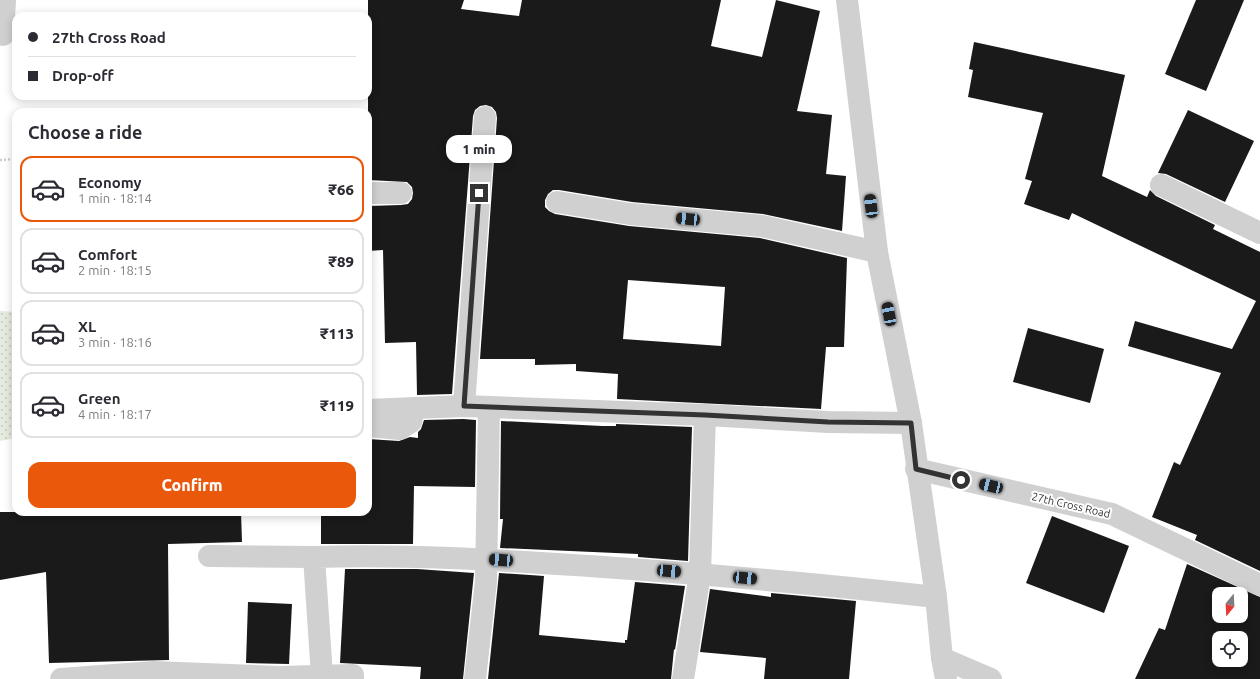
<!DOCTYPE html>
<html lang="en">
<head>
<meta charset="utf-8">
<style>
  body { margin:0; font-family:Ubuntu,sans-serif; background:#f2f2f3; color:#2b2b33; height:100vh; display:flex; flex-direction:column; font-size:15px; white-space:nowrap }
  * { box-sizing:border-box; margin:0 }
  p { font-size:13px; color:#7c7c81 }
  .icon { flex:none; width:22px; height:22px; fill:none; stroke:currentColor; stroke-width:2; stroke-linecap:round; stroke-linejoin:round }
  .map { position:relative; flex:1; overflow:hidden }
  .side { position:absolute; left:12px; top:108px; width:360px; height:408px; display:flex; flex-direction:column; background:#fff; border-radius:12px; box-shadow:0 2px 10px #0003 }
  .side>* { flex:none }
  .guide { position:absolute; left:12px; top:12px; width:360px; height:88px; border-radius:12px; box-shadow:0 2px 10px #0003; display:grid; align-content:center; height:88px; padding:0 16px; background:#fff }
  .needle { width:26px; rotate:198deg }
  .tools { position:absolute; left:1212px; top:587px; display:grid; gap:8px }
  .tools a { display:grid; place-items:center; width:36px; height:36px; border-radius:8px; background:#fff; box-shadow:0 2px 10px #0003; font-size:20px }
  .end { position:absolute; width:18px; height:18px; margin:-9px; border:5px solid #333; background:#fff; box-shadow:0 0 0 2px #fff }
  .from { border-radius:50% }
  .bubble { position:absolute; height:28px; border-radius:12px; background:#fff; box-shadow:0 2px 10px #0003; font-size:13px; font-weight:800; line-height:28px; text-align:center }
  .car { position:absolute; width:12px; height:24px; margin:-12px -6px; border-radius:5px; box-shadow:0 0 3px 1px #0007; background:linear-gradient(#222 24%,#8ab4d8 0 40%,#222 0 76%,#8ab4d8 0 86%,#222 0) }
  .guide b { display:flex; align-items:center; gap:14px; height:38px; font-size:15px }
  .guide b+b { border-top:1px solid #e1e1e2 }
  .guide i { width:10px; height:10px; background:#2b2b33 }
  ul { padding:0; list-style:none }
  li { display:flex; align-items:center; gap:12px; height:66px; margin:0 8px 6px; padding:0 8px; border:2px solid #e1e1e2; border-radius:12px }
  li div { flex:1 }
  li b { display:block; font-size:15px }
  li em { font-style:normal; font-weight:800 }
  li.on { border-color:#ea580c }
  li>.icon { width:36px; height:36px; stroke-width:1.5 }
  h2 { padding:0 16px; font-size:18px; line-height:48px }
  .button { display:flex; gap:8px; margin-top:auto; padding:8px 16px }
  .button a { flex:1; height:46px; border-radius:12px; background:#ea580c; color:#fff; font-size:16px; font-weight:800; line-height:46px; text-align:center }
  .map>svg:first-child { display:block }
  .grass { fill:url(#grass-dots) }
  .building { fill:#1a1a1a; fill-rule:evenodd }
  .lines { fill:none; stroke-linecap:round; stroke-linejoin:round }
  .path { stroke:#cdcdcd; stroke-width:2.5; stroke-dasharray:2 2; stroke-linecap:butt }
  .street { stroke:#d0d0d0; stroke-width:22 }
  .route { stroke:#333; stroke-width:5 }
  .labels { text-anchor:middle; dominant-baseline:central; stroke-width:4; stroke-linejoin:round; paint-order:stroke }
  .street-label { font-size:11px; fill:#333; stroke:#fff }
</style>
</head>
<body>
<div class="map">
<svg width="1260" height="679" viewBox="0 0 1260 679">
  <defs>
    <pattern id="grass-dots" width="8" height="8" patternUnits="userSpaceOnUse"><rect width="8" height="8" fill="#e6ecdf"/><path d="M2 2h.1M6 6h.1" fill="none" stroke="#c6cbc0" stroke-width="1.8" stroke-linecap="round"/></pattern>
  </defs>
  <rect width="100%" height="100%" fill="#fff"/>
  <polygon class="grass" points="0,311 16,312 16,438 0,441"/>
  <g class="building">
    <path d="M 368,0 L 464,0 L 461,9 L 519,16 L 522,0 L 721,0 L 711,46 L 762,57 L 776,0 L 820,11 L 797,111 L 832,115 L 826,174 L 846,176 L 842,231 L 763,214 L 632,202 L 559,190 L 553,190 L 548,194 L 545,200 L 545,207 L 549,211 L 555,214 L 629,226 L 760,238 L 847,258 L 844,347 L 826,347 L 821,409 L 617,399 L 618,374 L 576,371 L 576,364 L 535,365 L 535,359 L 480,359 L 497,118 L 496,112 L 492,107 L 486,105 L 480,106 L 475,110 L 473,116 L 452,394 L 417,395 L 416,342 L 385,343 L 383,250 L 368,251 L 368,206 L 401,205 L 408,204 L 412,199 L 413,193 L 412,187 L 407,182 L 368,180 ZM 628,280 L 725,287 L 721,346 L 623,339 Z"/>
    <polygon points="1196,0 1244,0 1206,91 1165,74"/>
    <polygon points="974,42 1125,75 1102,176 1147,197 1150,190 1156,196 1215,225 1213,229 1260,252 1260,571 1195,540 1197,535 1152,517 1174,462 1180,465 1221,373 1128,346 1135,321 1232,349 1256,301 1072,213 1069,220 1024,204 1032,181 1025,179 1043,113 968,97 973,70 969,69"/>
    <polygon points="1188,110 1254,141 1225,202 1166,174 1158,173"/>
    <polygon points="1028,328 1104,349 1090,403 1013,382"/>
    <polygon points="463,419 476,420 475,487 414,486 413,544 321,544 321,512 368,512 368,439 399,441 410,437 418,438 418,432 421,429 424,420"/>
    <polygon points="501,421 602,426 616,426 616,424 692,427 688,561 638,557 638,554 500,548 503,519 500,519"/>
    <polygon points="0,512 241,512 242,542 168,544 169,660 49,663 46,572 0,580"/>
    <polygon points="1052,516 1129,546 1104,613 1026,583"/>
    <path d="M 1187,564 L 1260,597 L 1260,679 L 1135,679 L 1159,628 L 1165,630 ZM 1219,594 L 1241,594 L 1241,616 L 1219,616 ZM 1219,638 L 1241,638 L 1241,660 L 1219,660 Z"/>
    <polygon points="345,569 417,569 474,573 463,679 420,679 421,667 340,663"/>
    <polygon points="499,573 544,576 539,635 625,643 625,640 627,640 635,582 685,586 675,650 674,649 671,679 488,679"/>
    <polygon points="710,589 771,597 771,593 856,601 849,679 764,679 766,658 700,652"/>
    <polygon points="248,602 292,604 289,664 246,663"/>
  </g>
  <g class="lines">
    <polyline class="path" points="0,160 16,159"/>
    <g class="street">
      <polyline points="847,0 877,252 911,423 936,597 942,658 946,679"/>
      <polyline points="3,35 5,0"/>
      <polyline points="1161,185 1260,233"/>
      <polyline points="368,193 401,193"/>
      <polyline points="557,202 630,214 762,226 877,252"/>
      <polyline points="464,406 485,117"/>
      <polyline points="368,410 464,406 705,415 828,422 911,423"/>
      <polyline points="368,426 400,429 411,422 414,408"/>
      <polyline points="916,469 1112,514 1260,585"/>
      <polyline points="209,556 314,557"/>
      <polyline points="942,658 991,679"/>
      <path d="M 322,676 L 314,557 C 406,554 497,560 589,566 C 705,574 820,584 936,597"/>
      <polyline points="61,679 154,672 280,677 353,675 353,679"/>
      <polyline points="475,679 486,581 489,407"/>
      <polyline points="683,679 700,574 705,415"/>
    </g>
  </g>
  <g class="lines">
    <polyline class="route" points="479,193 464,406 705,415 828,422 911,423 916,469 961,480"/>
  </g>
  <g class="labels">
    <g class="street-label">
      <text transform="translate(1071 505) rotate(13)">27th Cross Road</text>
    </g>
  </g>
</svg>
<div class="tools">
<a><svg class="needle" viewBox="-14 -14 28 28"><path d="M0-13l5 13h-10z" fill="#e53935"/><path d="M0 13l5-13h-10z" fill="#7c7c81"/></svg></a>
<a><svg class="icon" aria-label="locate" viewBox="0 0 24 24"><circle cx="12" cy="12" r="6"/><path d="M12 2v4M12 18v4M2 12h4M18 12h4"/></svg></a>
</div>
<i class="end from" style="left:961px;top:480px"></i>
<i class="end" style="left:479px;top:193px"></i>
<div class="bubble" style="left:446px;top:135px;width:66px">1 min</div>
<i class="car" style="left:871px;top:206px;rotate:353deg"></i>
<i class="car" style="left:688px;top:219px;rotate:275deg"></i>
<i class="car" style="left:889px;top:314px;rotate:349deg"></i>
<i class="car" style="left:991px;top:486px;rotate:283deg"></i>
<i class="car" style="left:501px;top:560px;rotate:274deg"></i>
<i class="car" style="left:669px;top:571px;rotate:94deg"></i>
<i class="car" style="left:745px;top:578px;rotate:95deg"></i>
<div class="guide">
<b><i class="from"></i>27th Cross Road</b>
<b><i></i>Drop-off</b>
</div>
<section class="side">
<h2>Choose a ride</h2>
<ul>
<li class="on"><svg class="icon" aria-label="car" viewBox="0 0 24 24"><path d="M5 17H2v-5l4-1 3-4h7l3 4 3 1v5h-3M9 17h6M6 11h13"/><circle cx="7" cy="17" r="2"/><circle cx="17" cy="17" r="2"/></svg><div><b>Economy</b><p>1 min · 18:14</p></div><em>₹66</em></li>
<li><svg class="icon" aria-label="car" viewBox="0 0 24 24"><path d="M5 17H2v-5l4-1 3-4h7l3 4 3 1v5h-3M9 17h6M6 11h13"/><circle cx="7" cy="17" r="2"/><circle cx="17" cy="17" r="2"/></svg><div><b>Comfort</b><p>2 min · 18:15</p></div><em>₹89</em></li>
<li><svg class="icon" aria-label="car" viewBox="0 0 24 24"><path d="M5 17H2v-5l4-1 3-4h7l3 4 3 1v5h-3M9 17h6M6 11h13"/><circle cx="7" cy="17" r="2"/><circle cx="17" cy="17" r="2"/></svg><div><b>XL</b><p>3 min · 18:16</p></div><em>₹113</em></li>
<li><svg class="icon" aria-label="car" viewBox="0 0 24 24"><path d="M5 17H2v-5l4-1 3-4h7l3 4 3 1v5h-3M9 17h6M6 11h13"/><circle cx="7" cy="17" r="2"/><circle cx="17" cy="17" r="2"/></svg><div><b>Green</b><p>4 min · 18:17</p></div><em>₹119</em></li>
</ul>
<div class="button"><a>Confirm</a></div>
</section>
</div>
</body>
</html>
